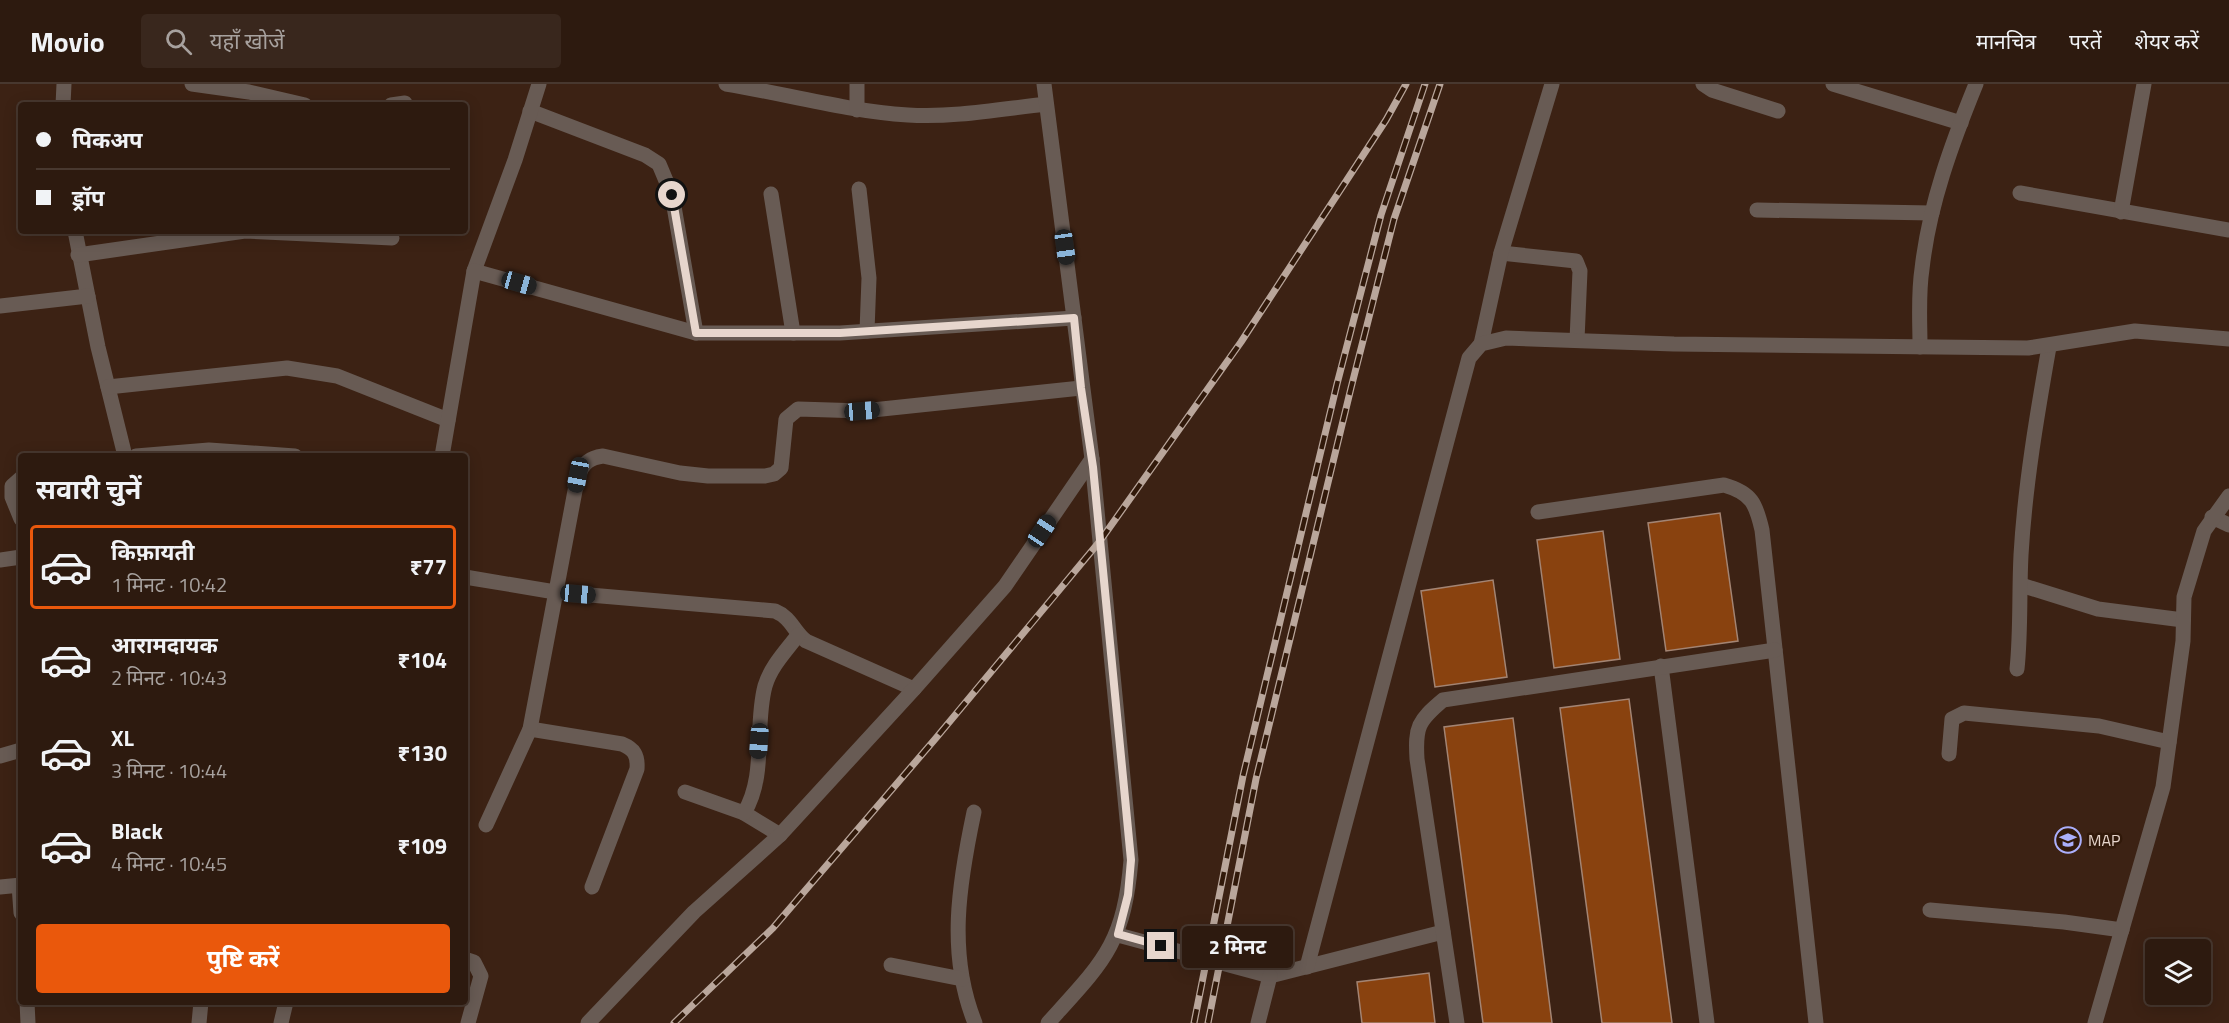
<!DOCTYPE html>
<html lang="hi">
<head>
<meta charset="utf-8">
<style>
  body { margin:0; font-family:"Titillium Web","Noto Sans Devanagari",sans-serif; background:#39271d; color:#f1f3f6; height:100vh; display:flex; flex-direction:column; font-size:22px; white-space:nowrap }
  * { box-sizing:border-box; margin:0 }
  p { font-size:20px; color:#a7a19e }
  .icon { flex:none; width:33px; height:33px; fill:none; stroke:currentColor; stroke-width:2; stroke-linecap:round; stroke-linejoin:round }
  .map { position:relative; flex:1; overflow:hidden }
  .details { position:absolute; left:18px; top:369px; width:450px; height:552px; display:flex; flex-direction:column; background:#2d1a0f; border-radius:6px; box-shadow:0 3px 15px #0003,0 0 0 2px #48382f }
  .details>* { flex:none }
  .top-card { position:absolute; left:18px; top:18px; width:450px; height:132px; border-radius:6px; box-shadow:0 3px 15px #0003,0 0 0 2px #48382f; display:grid; align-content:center; height:132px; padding:0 18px; background:#2d1a0f }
  .buttons { position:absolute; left:2145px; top:855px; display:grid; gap:12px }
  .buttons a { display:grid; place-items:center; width:66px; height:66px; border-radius:6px; background:#2d1a0f; box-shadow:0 3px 15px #0003,0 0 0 2px #48382f; font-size:30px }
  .end { position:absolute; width:27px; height:27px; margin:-14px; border:8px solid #e7d6cd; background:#111; box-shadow:0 0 0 3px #111 }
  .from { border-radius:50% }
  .bubble { position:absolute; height:42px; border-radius:6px; background:#2d1a0f; box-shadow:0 3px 15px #0003,0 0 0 2px #48382f; font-size:20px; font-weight:700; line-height:42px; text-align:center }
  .car { position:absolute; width:18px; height:36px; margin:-18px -9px; border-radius:8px; box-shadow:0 0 4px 2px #0007; background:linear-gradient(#222 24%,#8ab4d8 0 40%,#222 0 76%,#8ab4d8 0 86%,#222 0) }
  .top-card b { display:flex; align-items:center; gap:21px; height:57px; font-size:22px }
  .top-card b+b { border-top:2px solid #48382f }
  .top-card i { width:15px; height:15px; background:#f1f3f6 }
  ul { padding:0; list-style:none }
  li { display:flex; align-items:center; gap:18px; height:84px; margin:0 12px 9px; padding:0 6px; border:3px solid transparent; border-radius:6px }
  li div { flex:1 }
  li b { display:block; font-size:22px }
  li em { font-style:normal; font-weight:700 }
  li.current { border-color:#ea580c }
  li>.icon { width:54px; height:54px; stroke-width:1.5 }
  h2 { padding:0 18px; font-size:27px; line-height:72px }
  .button { display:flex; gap:12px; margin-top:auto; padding:12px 18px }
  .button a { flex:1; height:69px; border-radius:6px; background:#ea580c; color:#fff; font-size:24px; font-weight:700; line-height:69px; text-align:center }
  header { display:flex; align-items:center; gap:36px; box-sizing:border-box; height:84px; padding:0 30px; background:#2d1a0f; border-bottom:2px solid #48382f }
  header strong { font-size:28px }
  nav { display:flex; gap:33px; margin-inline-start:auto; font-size:21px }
  .search { width:420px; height:54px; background:#39271d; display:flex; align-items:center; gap:15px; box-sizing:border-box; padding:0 21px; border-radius:6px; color:#a7a19e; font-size:22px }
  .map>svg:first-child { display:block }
  .building { fill:#89420f; stroke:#a38473; stroke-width:1.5 }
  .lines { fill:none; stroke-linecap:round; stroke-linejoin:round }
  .minor { stroke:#685b54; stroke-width:15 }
  .rail-casing { stroke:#b9a69b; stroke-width:7 }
  .rail { stroke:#31190a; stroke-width:4.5; stroke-dasharray:14; stroke-linecap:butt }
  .route { stroke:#e7d6cd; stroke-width:8 }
  .labels { text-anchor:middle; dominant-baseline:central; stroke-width:5; stroke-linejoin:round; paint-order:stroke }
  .poi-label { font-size:16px; fill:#e7d6cd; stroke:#31190a; text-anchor:start }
</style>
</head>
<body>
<header>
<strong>Movio</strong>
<div class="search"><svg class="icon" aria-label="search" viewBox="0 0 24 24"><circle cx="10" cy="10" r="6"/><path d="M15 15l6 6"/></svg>यहाँ खोजें</div>
<nav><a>मानचित्र</a><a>परतें</a><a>शेयर करें</a></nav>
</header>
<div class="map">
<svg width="2229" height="939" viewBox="0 0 2229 939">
  <rect width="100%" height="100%" fill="#3c2214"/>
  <g class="building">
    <polygon points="1720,429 1738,557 1666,567 1648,439"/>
    <polygon points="1603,447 1620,575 1554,584 1537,456"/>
    <polygon points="1493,496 1507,593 1435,603 1421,507"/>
    <polygon points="1629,615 1672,939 1602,939 1560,624"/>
    <polygon points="1513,634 1552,939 1483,939 1444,643"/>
    <polygon points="1429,889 1435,939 1362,939 1357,898"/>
  </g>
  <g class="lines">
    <g class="minor">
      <polyline points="192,0 249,8 305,21"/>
      <path d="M 726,0 C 786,10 847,27 908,31 C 953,34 1001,25 1046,20"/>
      <polyline points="857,0 857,26"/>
      <path d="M 1044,0 L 1092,375 L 1131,776 C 1124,861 1103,878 1048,939"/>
      <polyline points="1703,0 1712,6 1778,27"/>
      <polyline points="1833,0 1961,39"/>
      <polyline points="63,21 64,0"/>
      <polyline points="391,21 405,19"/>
      <polyline points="530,27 645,71 659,80 672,111 696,249"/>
      <polyline points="859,105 869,194 867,247"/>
      <polyline points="2020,109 2229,146"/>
      <polyline points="771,110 793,249"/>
      <polyline points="1757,126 1932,129"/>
      <polyline points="2121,128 2144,0"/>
      <polyline points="75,147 98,263 125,372"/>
      <polyline points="1501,169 1576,177 1580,187 1577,256"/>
      <polyline points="78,171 245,147 392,154"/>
      <polyline points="474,187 515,76 539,0"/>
      <polyline points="0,222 88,212"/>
      <polyline points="1481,260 1501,169 1552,0"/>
      <path d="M 1920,263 C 1920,237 1918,210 1922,185 C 1929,121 1952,59 1976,0"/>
      <polyline points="108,303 287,284 337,292 448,336"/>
      <polyline points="136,372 209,366 295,372"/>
      <polyline points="442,372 474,187 696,249 840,249 1074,234"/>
      <polyline points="21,394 12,402 12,413 21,435"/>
      <path d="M 1538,428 L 1724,401 C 1752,409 1756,420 1762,446 L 1816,939"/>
      <polyline points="2212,433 2229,441"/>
      <polyline points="0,476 21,473"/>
      <path d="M 465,493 L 555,508 L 775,527 C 792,534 793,547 806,557 L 914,605"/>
      <polyline points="2021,501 2098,525 2183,536"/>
      <polyline points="1661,582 1707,939"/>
      <path d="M 2017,585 C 2021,547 2019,509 2021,471 C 2025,401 2037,331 2049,263"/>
      <path d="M 530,645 L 622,660 C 634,665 638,671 637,685 L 592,803"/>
      <polyline points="1949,670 1952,635 1964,629 2099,642 2169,658"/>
      <polyline points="0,672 21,666"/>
      <polyline points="685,708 744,729 780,751"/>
      <path d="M 974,728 C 959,799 947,870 975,939"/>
      <path d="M 744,729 C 767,691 754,643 765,602 C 771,582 786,567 798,551"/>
      <path d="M 486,741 L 530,645 L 578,391 C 584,379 589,374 603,372 L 680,389 L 708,392 L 765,392 L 774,390 L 781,384 L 786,335 L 798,325 L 863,327 L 1081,304"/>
      <polyline points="19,801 21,829"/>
      <polyline points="0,803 21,801"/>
      <polyline points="1930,826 2064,838 2122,846"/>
      <polyline points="1118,851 1270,892 1443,848"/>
      <polyline points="465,875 474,878 481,892 468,939"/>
      <polyline points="891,881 962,895"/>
      <polyline points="1307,883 1469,274 1481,260 1506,254 1674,260 2028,264 2135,247 2229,255"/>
      <polyline points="27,918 28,939"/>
      <polyline points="199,939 201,918"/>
      <polyline points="281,939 286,918"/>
      <polyline points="588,939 694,828 780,751 914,605 1005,502 1092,375"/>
      <polyline points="1258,939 1270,892"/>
      <path d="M 1457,939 L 1417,675 C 1415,643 1418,637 1443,616 L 1775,566"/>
      <polyline points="2095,939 2163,703 2183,557 2184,513 2204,447 2229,412"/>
    </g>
    <g class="rail-casing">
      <g id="rail">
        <polyline points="674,939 773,844 936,654 1100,457 1241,258 1386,36 1406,0"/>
        <polyline points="1194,939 1243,692 1337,300 1381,131 1425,0"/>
        <polyline points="1208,939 1256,695 1351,304 1394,135 1440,0"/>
      </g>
    </g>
    <use href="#rail" class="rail"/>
  </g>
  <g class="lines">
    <polyline class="route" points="672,111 696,249 840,249 1074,234 1081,304 1093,383 1131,776 1128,811 1118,850 1161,862"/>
  </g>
  <defs>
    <g id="school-ring" transform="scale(1.35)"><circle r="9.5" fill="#31190a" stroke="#abaffb" stroke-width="1.5"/><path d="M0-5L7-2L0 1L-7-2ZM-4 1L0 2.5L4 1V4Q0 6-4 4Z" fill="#abaffb"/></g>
  </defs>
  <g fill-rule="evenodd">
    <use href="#school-ring" x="2068" y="756"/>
  </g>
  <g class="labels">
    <g class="poi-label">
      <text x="2088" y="756">MAP</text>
    </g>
  </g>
</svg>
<div class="buttons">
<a><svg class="icon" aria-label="layers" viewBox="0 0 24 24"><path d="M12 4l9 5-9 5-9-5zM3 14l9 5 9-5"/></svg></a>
</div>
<i class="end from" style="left:672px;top:111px"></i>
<i class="end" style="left:1161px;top:862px"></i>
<div class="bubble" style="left:1182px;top:842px;width:111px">2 मिनट</div>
<i class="car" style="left:1065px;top:163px;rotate:172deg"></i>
<i class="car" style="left:519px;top:199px;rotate:106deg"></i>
<i class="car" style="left:862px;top:327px;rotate:85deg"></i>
<i class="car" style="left:578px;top:391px;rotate:191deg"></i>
<i class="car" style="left:1042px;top:447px;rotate:34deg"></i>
<i class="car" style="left:578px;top:510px;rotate:95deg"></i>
<i class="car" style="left:759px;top:657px;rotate:184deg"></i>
<div class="top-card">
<b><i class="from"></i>पिकअप</b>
<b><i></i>ड्रॉप</b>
</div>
<section class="details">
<h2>सवारी चुनें</h2>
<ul>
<li class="current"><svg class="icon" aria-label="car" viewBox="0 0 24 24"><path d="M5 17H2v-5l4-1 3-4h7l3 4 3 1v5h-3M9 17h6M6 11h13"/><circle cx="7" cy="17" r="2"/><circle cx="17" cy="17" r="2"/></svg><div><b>किफ़ायती</b><p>1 मिनट · 10:42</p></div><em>₹77</em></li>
<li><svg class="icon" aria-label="car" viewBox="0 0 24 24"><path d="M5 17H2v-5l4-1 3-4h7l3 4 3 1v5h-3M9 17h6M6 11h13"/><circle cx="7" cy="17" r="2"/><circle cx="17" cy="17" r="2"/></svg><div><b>आरामदायक</b><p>2 मिनट · 10:43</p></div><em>₹104</em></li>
<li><svg class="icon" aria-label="car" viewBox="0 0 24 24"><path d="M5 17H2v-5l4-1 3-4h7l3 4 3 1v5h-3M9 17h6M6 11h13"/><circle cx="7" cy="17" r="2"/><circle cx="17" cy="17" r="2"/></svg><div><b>XL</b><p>3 मिनट · 10:44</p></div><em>₹130</em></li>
<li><svg class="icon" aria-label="car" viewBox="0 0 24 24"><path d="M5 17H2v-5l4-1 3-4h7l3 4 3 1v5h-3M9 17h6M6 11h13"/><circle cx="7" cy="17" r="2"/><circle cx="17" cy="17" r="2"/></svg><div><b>Black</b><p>4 मिनट · 10:45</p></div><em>₹109</em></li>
</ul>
<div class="button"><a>पुष्टि करें</a></div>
</section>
</div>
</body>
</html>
